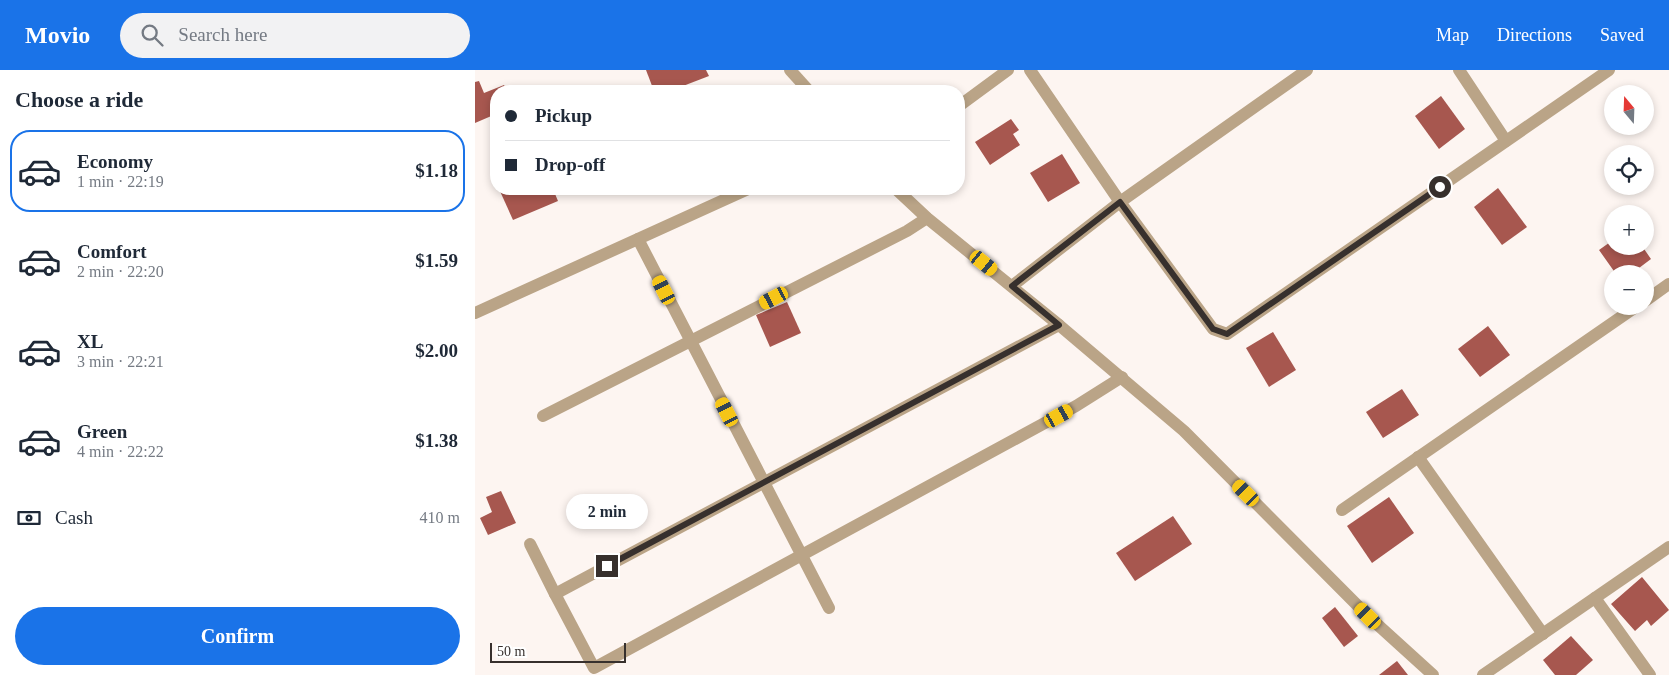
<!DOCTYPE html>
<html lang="en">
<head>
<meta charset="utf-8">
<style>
  body { margin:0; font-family:"Times New Roman",serif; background:#f2f2f3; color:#1f2937; height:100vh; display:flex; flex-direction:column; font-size:19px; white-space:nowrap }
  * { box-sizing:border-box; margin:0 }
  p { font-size:16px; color:#747a83 }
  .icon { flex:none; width:28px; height:28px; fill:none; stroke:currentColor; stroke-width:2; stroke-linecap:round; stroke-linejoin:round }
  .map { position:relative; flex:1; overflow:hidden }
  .details { display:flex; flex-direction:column; background:#fff; width:475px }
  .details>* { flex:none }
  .guide { position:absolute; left:15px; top:15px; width:475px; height:110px; border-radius:20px; box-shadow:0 2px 8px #0003; display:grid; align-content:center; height:110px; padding:0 15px; background:#fff }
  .needle { width:32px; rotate:341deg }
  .fabs { position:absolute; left:1129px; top:15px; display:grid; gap:10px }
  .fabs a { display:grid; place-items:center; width:50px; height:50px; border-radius:50%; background:#fff; box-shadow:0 2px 8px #0003; font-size:25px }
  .scale { position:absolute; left:15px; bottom:12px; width:136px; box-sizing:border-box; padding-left:5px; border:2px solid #37302d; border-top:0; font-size:14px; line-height:18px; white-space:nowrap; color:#37302d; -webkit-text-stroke:4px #fff; paint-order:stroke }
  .end { position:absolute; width:22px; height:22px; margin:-11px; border:6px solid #37302d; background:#fff; box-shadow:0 0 0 2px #fff }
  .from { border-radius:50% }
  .bubble { position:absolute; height:35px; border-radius:18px; background:#fff; box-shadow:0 2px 8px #0003; font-size:16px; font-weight:700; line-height:35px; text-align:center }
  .car { position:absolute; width:15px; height:30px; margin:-15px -8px; border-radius:6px; box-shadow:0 0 4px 1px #0007; background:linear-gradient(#f5c518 24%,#345 0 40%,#f5c518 0 76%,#345 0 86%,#f5c518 0) }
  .guide b { display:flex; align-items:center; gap:18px; height:48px; font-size:19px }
  .guide b+b { border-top:1px solid #e0e1e3 }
  .guide i { width:12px; height:12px; background:#1f2937 }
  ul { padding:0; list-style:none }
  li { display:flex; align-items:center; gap:15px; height:82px; margin:0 10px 8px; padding:0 5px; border:2px solid transparent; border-radius:20px }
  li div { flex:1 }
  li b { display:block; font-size:19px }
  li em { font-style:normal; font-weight:700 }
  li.current { border-color:#1a73e8 }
  li>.icon { width:45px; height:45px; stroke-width:1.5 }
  h2 { padding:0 15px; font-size:22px; line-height:60px }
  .pay { display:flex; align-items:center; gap:12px; height:55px; padding:0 15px; font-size:19px }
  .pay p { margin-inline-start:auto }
  .button { display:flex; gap:10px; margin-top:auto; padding:10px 15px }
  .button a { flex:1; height:58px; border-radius:30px; background:#1a73e8; color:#fff; font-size:20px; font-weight:700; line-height:58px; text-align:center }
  header { display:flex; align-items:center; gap:30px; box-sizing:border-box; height:70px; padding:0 25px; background:#1a73e8; color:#fff }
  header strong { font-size:24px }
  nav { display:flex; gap:28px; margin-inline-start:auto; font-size:18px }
  .search { width:350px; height:45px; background:#f2f2f3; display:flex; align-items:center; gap:12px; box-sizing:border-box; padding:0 18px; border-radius:28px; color:#747a83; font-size:19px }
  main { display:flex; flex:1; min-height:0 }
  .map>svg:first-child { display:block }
  .building { fill:#a7574f }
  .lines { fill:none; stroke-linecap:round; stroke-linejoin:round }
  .minor { stroke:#baa487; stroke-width:12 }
  .route { stroke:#37302d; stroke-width:6 }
</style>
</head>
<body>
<header>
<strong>Movio</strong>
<div class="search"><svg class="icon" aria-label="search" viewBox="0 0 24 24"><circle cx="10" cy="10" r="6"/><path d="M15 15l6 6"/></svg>Search here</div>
<nav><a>Map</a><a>Directions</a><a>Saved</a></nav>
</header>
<main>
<section class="details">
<h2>Choose a ride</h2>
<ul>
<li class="current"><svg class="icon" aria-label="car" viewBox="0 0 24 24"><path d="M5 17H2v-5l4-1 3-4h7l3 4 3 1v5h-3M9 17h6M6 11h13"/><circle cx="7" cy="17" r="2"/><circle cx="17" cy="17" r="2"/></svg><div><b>Economy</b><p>1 min · 22:19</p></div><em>$1.18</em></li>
<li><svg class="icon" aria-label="car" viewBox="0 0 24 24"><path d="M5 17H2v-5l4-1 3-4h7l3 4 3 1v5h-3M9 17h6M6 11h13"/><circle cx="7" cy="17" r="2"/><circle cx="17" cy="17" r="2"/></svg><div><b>Comfort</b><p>2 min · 22:20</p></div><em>$1.59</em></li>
<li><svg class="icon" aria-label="car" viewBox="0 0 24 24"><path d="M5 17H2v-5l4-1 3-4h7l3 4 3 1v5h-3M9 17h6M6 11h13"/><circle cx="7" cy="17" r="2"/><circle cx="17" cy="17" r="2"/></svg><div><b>XL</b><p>3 min · 22:21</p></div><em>$2.00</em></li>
<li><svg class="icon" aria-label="car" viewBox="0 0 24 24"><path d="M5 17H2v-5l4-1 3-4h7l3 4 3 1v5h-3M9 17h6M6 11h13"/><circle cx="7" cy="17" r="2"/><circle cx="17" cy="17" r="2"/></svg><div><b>Green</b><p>4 min · 22:22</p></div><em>$1.38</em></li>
</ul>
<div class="pay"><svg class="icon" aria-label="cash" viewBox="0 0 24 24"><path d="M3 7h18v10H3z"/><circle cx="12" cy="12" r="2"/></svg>Cash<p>410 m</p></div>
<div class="button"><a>Confirm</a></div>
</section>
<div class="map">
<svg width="1194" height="605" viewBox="0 0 1194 605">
  <rect width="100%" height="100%" fill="#fdf5f1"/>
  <g class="building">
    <polygon points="171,0 231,0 234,6 195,21 179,21"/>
    <polygon points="4,11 9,23 29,15 32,21 21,21 21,44 0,53 0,12"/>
    <polygon points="168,15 171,21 153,21"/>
    <polygon points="966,26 990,59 964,79 940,46"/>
    <polygon points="536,49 544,60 538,64 545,75 515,95 500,72"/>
    <polygon points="587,84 605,113 573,132 555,103"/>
    <polygon points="1023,118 1052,157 1027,175 999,137"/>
    <polygon points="24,119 78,119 83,131 38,150"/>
    <polygon points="1138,170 1138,176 1167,176 1176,189 1156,204 1141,204 1124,180"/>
    <polygon points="312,232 326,263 295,277 281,245"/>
    <polygon points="1013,256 1035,285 1005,307 983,279"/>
    <polygon points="798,262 821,300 794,317 771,278"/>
    <polygon points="927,319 944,345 908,368 891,342"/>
    <polygon points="26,421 41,453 13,465 5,448 17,442 11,427"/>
    <polygon points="914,427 939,463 897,493 872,456"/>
    <polygon points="698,446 717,474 660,511 641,483"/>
    <polygon points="1167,507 1194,540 1176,556 1172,550 1160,561 1136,534"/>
    <polygon points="860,537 883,566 869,577 847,548"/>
    <polygon points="1096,566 1118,590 1101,605 1080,605 1068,590"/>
    <polygon points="922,591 933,605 904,605"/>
  </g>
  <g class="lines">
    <g class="minor">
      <polyline points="315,0 334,21"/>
      <polyline points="555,0 645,132 738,259 752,264 1134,0"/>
      <polyline points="984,0 1031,71"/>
      <polyline points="484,36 533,0"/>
      <polyline points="421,119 452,148 584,255 709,361 893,546 958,605"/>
      <polyline points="163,169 354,538"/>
      <polyline points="537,216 645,132 832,0"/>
      <polyline points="1170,231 1194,214"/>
      <polyline points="0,243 273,119"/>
      <polyline points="584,255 80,524 119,598 601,336 647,307"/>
      <polyline points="68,346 432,161 452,148"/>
      <polyline points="943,387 1068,564"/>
      <polyline points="867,440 1162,236"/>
      <polyline points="55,474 80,524"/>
      <polyline points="1120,528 1175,605"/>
      <polyline points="1008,605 1194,477"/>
    </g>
  </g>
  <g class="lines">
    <polyline class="route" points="132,496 584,255 537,216 645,132 738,259 752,264 965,117"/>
  </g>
</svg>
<div class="fabs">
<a><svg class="needle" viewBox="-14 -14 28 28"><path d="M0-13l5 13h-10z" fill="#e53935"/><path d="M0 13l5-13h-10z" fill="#747a83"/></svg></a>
<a><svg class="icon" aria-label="locate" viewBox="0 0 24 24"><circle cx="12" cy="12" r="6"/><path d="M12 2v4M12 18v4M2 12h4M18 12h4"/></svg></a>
<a>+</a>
<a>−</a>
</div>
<div class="scale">50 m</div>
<i class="end from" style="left:965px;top:117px"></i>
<i class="end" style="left:132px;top:496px"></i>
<div class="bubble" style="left:91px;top:424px;width:82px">2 min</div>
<i class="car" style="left:509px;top:193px;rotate:129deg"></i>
<i class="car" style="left:189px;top:220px;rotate:333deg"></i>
<i class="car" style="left:299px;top:228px;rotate:243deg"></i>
<i class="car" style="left:252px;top:342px;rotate:333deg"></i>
<i class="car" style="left:584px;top:346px;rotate:61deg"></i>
<i class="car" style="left:771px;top:423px;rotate:315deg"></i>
<i class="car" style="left:893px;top:546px;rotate:315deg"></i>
<div class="guide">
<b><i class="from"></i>Pickup</b>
<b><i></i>Drop-off</b>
</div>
</div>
</main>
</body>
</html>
